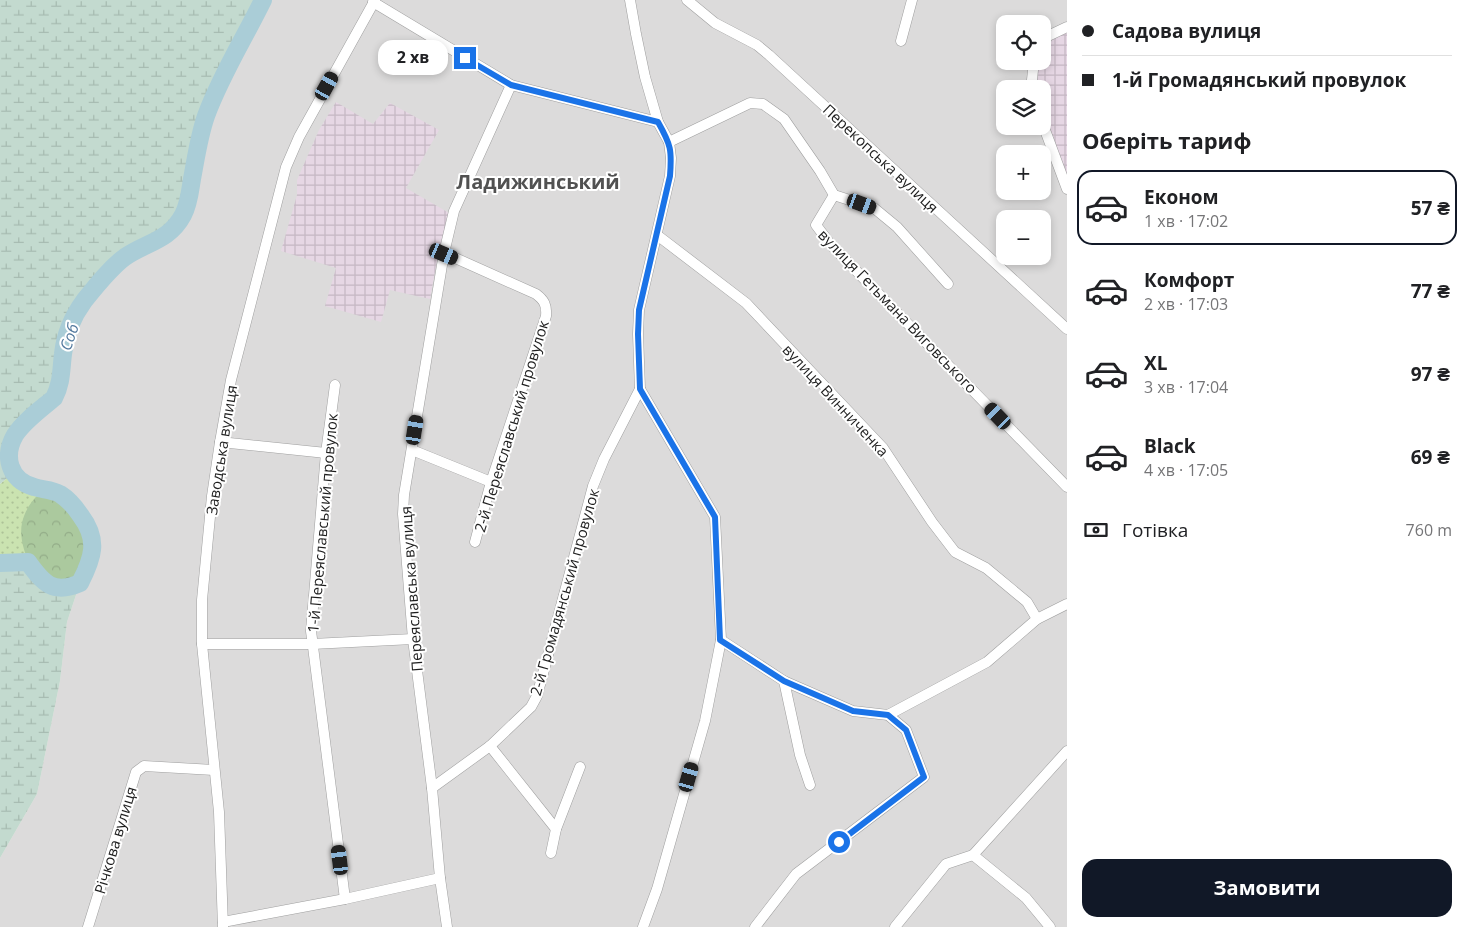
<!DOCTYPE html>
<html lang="uk">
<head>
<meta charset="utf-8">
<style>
  body { margin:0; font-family:"Open Sans",sans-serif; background:#f6f6f6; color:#202124; height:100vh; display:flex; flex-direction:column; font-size:19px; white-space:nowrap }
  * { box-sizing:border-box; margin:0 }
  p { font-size:16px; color:#757577 }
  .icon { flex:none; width:28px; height:28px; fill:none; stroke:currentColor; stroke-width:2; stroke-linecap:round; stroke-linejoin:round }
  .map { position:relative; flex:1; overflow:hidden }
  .side { display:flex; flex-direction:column; background:#fff; width:400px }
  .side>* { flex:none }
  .banner { display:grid; align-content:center; height:110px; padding:0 15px; background:#fff }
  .tools { position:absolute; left:996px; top:15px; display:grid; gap:10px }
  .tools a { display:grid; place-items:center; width:55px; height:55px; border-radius:10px; background:#fff; box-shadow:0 2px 8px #0003; font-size:25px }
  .end { position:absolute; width:22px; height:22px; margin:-11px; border:6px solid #1a73e8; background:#fff; box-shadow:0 0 0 2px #fff }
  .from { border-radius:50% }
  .bubble { position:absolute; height:35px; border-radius:15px; background:#fff; box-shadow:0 2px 8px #0003; font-size:16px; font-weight:700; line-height:35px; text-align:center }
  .car { position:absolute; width:15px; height:30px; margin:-15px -8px; border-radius:6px; box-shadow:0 0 4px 1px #0007; background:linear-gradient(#222 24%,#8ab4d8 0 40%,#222 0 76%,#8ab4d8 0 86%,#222 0) }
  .banner b { display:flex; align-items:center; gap:18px; height:48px; font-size:19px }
  .banner b+b { border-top:1px solid #e0e0e0 }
  .banner i { width:12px; height:12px; background:#202124 }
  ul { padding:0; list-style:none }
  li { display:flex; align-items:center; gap:15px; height:75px; margin:0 10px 8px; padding:0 5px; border:2px solid transparent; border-radius:15px }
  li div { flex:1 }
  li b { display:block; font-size:19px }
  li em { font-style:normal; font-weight:700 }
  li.current { border-color:#111827 }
  li>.icon { width:45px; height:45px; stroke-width:1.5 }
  h2 { padding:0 15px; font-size:22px; line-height:60px }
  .pay { display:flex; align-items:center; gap:12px; height:55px; padding:0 15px; font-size:19px }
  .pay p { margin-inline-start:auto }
  .action { display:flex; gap:10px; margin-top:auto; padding:10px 15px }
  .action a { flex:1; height:58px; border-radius:15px; background:#111827; color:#fff; font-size:20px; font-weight:700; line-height:58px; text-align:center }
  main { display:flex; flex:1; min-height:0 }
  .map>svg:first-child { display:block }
  .residential { fill:#dcdbdb; fill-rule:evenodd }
  .industrial { fill:url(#industrial-grid) }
  .grass { fill:url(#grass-dots) }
  .forest { fill:url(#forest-crowns) }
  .wetland { fill:url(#wetland-marsh) }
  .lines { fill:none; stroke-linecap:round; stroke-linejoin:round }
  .river { stroke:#aacdd7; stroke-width:18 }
  .street-casing { stroke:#9f9f9f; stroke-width:11 }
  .street { stroke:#fff; stroke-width:10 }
  .route { stroke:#1a73e8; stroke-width:6 }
  .labels { text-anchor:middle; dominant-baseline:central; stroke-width:4; stroke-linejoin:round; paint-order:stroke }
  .street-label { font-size:15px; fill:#1e1e1e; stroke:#fff }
  .water-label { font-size:16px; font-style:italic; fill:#51789d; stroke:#fff }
  .district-label { font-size:20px; font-weight:bold; fill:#515151; stroke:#fff }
</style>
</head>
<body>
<main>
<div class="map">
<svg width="1067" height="927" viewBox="0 0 1067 927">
  <defs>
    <pattern id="industrial-grid" width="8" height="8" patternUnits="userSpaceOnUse" patternTransform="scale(1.25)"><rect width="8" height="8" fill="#e6d7e4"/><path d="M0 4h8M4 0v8" fill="none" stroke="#c5b8c3"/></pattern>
    <pattern id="grass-dots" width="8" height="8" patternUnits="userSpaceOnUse" patternTransform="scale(1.25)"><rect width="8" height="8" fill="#cae3b0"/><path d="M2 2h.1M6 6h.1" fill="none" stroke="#adc297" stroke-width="1.8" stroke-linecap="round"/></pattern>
    <pattern id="forest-crowns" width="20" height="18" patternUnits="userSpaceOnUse" patternTransform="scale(1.25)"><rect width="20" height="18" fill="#abc99e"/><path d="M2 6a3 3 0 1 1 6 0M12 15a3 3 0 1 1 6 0" fill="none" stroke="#93ac88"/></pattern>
    <pattern id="wetland-marsh" width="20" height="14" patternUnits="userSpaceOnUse" patternTransform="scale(1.25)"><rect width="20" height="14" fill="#c3dacf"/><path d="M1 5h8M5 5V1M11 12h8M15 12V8" fill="none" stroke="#a7bbb1"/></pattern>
  </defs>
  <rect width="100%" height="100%" fill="#eeebe5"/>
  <path class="residential" d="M 263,0 L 1067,0 L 1067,927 L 0,927 L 0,858 L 37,794 L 60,681 L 67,622 L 80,583 L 89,565 L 46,488 L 34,487 L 23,482 L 12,474 L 9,461 L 12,442 L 20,429 L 54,398 L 57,391 L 65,341 L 71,326 L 82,304 L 123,258 L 183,215 L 188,200 L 200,137 L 213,99 L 220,81 ZM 1005,24 L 1042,24 L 1042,61 L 1005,61 ZM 1005,89 L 1042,89 L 1042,126 L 1005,126 ZM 1005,154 L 1042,154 L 1042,191 L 1005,191 ZM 1005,219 L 1042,219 L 1042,256 L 1005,256 Z"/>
  <g class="industrial">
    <polygon points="1067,30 1067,180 1043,112 1042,89 1034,89 1037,61 1042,61 1043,51 1049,38"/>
    <polygon points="336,102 373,124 390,103 439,130 406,188 449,213 439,250 430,299 390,290 381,322 325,306 336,268 281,251 297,195 297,180 319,130"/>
  </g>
  <path class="grass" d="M 12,474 C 23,482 32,487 46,488 L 38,494 L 22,535 L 28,562 L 0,563 L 0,484 Z"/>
  <path class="forest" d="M 46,488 C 67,497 94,520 93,546 C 92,560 86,571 80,583 C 74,586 67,589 61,589 C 35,588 17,545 22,523 C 25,509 34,497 46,488 Z"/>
  <g class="wetland">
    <path d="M 0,0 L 263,0 C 244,39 221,75 206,116 C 199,136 196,158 192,179 C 190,191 189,204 183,215 C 169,241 147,242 125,257 C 110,268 96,286 84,301 C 73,316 65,335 63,354 C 61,369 62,383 54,398 L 15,435 C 9,448 8,460 12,474 L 0,484 Z"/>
    <path d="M 28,562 C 43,583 53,595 80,583 L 67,622 L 60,681 L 37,794 L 0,858 L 0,563 Z"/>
  </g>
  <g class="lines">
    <path class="river" d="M 0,563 L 28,562 C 43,583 53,595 80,583 C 93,558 99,540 81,516 C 75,507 68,499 60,494 C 51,489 43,490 34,487 C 9,480 3,456 15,435 C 24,421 41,409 54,398 C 62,383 61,369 63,354 C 65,335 73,316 84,301 C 96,286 110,268 125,257 C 147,242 169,241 183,215 C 189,204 190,191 192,179 C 196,158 199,136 206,116 C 221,75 244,39 263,0"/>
    <g class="street-casing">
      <g id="street">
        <polyline points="630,0 636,34 645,77 658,122 669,142 671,158 670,176 639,310 638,334 640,389 715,517 721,640 705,721 657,889 643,927"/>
        <polyline points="687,0 715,23 757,45 769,55 1067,329"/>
        <polyline points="373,2 511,85 658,122"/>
        <polyline points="901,41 912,0"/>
        <polyline points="1042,46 1048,36 1067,27"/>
        <polyline points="1031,89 1034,61"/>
        <polyline points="1042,122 1067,189"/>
        <polyline points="669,142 750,103 763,104 784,119 820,171 834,195 874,208 897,227 948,284"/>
        <polyline points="834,195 816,225 831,245 1067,487"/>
        <polyline points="657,235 746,303 883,448 932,522 955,552 986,568 1027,602 1037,619"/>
        <path d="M 444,253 L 536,294 C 544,300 547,305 546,316 L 491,482 L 475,542"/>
        <polyline points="335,385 326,453 311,631 345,899"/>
        <polyline points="220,442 326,453"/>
        <polyline points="412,450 491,482"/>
        <polyline points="721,640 784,681 853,711 888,715 987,662 1037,619 1067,604"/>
        <polyline points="202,644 312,644 413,639"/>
        <polyline points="784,681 800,755 810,785"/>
        <polyline points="490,746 556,829"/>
        <polyline points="432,788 490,746 531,707 537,696 593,486 604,459 640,389"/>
        <polyline points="551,853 556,829 580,767"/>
        <polyline points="973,855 1026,898 1050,927"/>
        <polyline points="223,922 345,899 440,878"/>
        <polyline points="88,927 136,772 144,766 214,770"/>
        <polyline points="223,927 219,812 202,644 202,600 212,496 220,442 231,380 286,167 299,137 375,0"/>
        <polyline points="447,927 440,878 432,788 413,639 403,514 404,495 444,253 454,211 511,85"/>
        <polyline points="755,927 796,874 924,777 906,730 888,715"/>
        <polyline points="895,927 946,864 973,855 1067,751"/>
      </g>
    </g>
    <use href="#street" class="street"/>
  </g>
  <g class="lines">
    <path class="route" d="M 465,58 L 511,85 L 658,122 C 671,145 672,150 670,176 L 639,310 L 638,334 L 640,389 L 715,517 L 720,640 L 784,681 L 853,711 L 888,715 L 906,730 L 924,777 L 839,842"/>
  </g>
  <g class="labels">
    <g class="street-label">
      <text transform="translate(881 158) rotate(43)">Перекопська вулиця</text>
      <text transform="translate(898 311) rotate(46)">вулиця Гетьмана Виговського</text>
      <text transform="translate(836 400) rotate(47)">вулиця Винниченка</text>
      <text transform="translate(511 426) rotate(-73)">2-й Переяславський провулок</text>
      <text transform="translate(221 450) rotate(-81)">Заводська вулиця</text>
      <text transform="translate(322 523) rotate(-85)">1-й Переяславський провулок</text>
      <text transform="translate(411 589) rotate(-94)">Переяславська вулиця</text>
      <text transform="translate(564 592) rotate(-74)">2-й Громадянський провулок</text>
      <text transform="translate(115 840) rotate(-73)">Річкова вулиця</text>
    </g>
    <g class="water-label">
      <text transform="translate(69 337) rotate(-71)">Соб</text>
    </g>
    <g class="district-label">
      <text x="538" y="181">Ладижинський</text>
    </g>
  </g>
</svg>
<div class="tools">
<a><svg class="icon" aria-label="locate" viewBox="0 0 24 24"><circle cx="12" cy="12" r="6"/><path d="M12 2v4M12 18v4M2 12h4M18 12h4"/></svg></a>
<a><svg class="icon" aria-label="layers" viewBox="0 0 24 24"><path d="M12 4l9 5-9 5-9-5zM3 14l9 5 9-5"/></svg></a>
<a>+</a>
<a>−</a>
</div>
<i class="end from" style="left:839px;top:842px"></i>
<i class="end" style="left:465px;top:58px"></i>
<div class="bubble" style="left:378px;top:40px;width:70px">2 хв</div>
<i class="car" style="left:327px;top:86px;rotate:29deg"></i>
<i class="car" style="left:862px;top:204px;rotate:110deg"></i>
<i class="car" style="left:444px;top:254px;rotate:113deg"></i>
<i class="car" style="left:998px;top:416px;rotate:316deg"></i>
<i class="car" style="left:415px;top:430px;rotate:9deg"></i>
<i class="car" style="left:689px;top:777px;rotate:16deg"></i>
<i class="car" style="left:340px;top:860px;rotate:353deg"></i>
</div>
<section class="side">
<div class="banner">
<b><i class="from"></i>Садова вулиця</b>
<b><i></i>1-й Громадянський провулок</b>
</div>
<h2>Оберіть тариф</h2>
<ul>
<li class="current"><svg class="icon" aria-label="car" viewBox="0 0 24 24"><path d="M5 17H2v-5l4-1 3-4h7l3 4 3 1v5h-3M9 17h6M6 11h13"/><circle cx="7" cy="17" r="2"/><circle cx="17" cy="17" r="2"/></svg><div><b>Економ</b><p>1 хв · 17:02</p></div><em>57 ₴</em></li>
<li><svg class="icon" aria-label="car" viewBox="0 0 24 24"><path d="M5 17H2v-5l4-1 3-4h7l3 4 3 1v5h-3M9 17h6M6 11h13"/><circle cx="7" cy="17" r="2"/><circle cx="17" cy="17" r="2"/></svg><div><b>Комфорт</b><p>2 хв · 17:03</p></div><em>77 ₴</em></li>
<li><svg class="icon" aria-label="car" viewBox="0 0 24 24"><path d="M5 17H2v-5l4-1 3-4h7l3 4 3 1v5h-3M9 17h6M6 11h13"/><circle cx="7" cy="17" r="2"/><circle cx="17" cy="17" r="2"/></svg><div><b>XL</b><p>3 хв · 17:04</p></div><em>97 ₴</em></li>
<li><svg class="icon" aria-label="car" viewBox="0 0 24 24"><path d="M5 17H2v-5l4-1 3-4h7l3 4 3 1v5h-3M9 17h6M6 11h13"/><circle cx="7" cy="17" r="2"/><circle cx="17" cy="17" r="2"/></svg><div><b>Black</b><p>4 хв · 17:05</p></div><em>69 ₴</em></li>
</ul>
<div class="pay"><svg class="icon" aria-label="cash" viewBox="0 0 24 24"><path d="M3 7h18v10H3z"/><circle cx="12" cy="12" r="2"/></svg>Готівка<p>760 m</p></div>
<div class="action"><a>Замовити</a></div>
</section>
</main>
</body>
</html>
